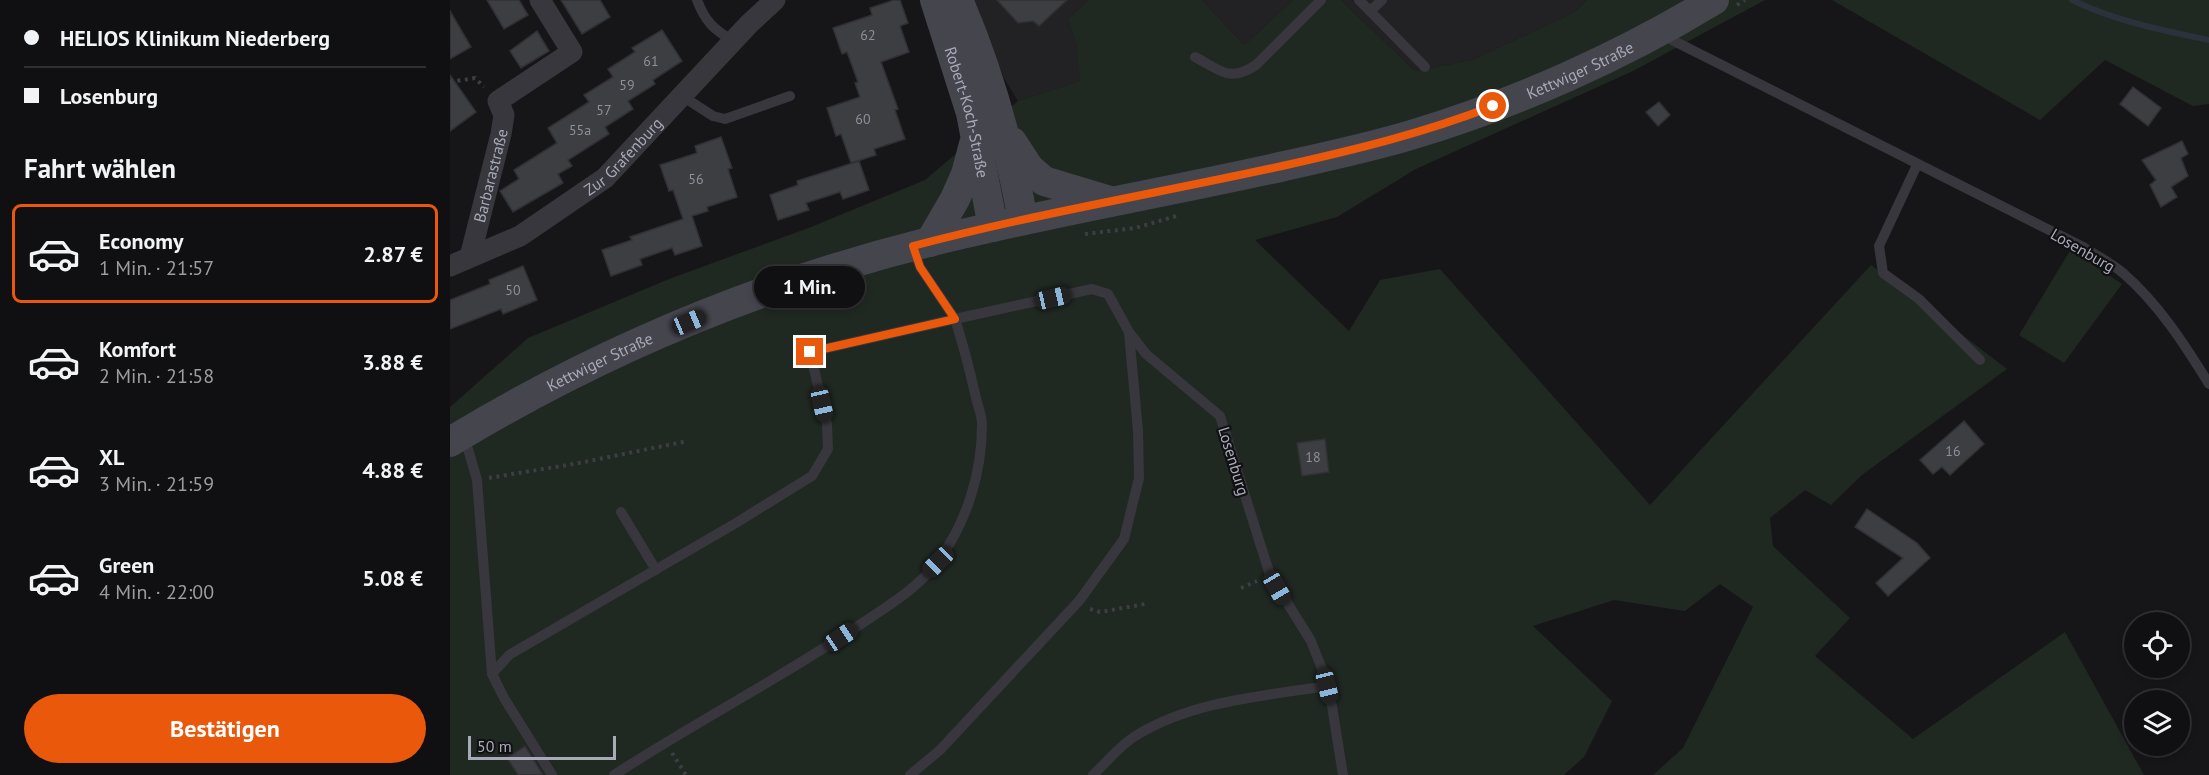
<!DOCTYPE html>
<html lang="de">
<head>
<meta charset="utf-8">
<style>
  body { margin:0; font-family:"PT Sans",sans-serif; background:#1e1e20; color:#f1f3f6; height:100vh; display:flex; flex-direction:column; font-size:22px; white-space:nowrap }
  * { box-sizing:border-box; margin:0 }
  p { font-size:20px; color:#9c9d9f }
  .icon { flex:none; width:33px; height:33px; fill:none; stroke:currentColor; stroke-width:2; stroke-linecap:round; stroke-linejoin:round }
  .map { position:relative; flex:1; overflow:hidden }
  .sheet { display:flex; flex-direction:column; background:#101012; width:450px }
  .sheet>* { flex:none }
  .guide { display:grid; align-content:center; height:132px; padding:0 24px; background:#101012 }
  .controls { position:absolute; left:1674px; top:612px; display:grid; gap:12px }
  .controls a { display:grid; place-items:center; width:66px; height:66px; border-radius:50%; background:#101012; box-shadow:0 3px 9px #0003,0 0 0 2px #303032; font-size:30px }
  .scale { position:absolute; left:18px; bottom:15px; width:148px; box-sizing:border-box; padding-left:6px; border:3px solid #a8aab8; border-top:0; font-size:16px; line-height:21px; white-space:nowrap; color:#a8aab8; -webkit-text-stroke:4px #111113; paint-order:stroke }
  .end { position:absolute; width:27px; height:27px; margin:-14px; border:8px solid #ea580c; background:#fff; box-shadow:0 0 0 3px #fff }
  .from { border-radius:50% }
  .bubble { position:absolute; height:42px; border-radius:21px; background:#101012; box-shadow:0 3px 9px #0003,0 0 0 2px #303032; font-size:20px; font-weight:600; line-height:42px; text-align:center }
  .car { position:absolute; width:18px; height:36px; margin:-18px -9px; border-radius:8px; box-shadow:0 0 4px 2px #0007; background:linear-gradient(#222 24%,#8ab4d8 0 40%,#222 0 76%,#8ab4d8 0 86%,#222 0) }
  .guide b { display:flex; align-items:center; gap:21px; height:57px; font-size:22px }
  .guide b+b { border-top:2px solid #303032 }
  .guide i { width:15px; height:15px; background:#f1f3f6 }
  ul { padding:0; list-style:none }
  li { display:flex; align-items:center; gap:18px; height:99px; margin:0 12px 9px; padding:0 12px; border:3px solid transparent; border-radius:9px }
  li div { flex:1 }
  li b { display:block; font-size:22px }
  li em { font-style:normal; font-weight:600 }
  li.current { border-color:#ea580c }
  li>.icon { width:54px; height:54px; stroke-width:1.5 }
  h2 { padding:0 24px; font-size:27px; line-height:72px }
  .action { display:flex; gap:12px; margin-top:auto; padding:12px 24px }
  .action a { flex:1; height:69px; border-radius:36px; background:#ea580c; color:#fff; font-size:24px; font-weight:600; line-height:69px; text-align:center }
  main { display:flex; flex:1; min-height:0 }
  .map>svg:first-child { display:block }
  .built { fill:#222225 }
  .green { fill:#202822 }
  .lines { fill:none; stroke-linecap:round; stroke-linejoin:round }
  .stream { stroke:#2c323c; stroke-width:6 }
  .building { fill:#3d3e42; stroke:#313034; stroke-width:1.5 }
  .path { stroke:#3d3e44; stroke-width:4; stroke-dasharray:3 4.5; stroke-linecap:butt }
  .lane { stroke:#37373d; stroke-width:10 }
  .street { stroke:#37373d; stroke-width:21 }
  .secondary { stroke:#45454d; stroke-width:30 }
  .route { stroke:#ea580c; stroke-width:8 }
  .labels { text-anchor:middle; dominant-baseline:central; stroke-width:4.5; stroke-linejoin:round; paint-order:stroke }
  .number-label { font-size:14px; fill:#8d8f9a }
  .street-label { font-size:16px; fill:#a8aab8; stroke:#111113 }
</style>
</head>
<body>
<main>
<section class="sheet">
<div class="guide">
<b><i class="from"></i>HELIOS Klinikum Niederberg</b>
<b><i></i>Losenburg</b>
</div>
<h2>Fahrt wählen</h2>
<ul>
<li class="current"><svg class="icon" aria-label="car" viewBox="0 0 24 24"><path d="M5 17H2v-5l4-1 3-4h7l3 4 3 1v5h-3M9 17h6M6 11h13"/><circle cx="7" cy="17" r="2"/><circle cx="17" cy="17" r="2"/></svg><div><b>Economy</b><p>1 Min. · 21:57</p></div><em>2.87 €</em></li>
<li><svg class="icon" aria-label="car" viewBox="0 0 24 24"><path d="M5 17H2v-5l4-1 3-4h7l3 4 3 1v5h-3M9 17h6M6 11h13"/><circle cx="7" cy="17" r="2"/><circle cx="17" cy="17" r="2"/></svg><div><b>Komfort</b><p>2 Min. · 21:58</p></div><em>3.88 €</em></li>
<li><svg class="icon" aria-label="car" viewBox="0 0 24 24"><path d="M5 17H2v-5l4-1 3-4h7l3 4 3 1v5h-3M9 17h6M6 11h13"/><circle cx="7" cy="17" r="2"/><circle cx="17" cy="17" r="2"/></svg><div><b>XL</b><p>3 Min. · 21:59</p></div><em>4.88 €</em></li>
<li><svg class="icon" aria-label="car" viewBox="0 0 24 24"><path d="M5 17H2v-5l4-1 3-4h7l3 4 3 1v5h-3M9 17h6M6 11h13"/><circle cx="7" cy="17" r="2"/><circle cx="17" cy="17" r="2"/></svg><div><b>Green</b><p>4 Min. · 22:00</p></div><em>5.08 €</em></li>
</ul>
<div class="action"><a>Bestätigen</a></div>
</section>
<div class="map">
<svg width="1759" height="775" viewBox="0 0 1759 775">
  <rect width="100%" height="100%" fill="#161618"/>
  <g class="built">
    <polygon points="521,0 638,0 618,19 626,43 631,81 568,101 554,78"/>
    <polygon points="752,0 843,0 794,45"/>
    <polygon points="891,0 1137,0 1123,13 1022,60 965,71"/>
  </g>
  <g class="green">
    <polygon points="638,0 752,0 794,45 843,0 891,0 965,71 1022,60 1123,13 1137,0 1315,0 1183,71 966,169 887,217 805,240 899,331 930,280 990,269 1200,505 1421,265 1557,369 1412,475 1381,505 1355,490 1320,518 1323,546 1400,618 1365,656 1463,739 1615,632 1694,775 1203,775 1233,748 1303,607 1270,584 1235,611 1164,600 1083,626 1162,701 1134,757 1114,775 0,775 0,407 78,338 219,279 361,227 475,180 568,101 630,81 626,43 618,19"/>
    <polygon points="1382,0 1759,0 1759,104 1743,106 1655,60 1590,120"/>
    <polygon points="1621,249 1672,284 1614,363 1569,335"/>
  </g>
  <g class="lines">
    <path class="stream" d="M 1622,0 C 1665,21 1712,30 1759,40"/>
  </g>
  <g class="building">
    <polygon points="37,0 69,0 78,15 54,29"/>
    <polygon points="111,0 150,0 160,17 132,34"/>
    <polygon points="444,0 450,0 458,23 450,26 459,52 431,62 448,109 445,110 455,139 424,149 426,155 401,163 391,134 386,136 377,108 410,97 405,83 408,82 397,52 392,54 383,28 422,15 420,8"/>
    <polygon points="547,0 617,0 589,26 583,21 568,23"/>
    <polygon points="0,11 21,47 0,59"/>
    <polygon points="212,30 232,61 203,80 205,84 178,101 183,109 155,127 159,134 118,160 122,166 108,174 113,183 63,212 50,191 69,179 64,170 107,143 98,128 139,102 134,95 163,77 158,69 185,52 182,48"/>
    <polygon points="87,31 99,51 71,68 60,51"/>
    <polygon points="0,75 26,112 0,131"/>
    <polygon points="1683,87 1711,108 1698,126 1670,104"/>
    <polygon points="1209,102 1220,115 1208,126 1196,112"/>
    <polygon points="271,137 282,168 278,169 287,197 257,207 258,211 242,216 252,246 225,255 222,248 190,259 192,265 161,276 152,250 182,240 180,237 233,219 223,190 219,191 210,165 247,153 245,146"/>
    <polygon points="1732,141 1738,154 1731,158 1738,176 1721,187 1727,197 1711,207 1700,185 1706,180 1692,160"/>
    <polygon points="409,161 419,190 393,199 390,192 356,203 359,210 328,220 320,195 348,185 347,181"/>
    <polygon points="73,266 87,300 53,314 51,309 0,329 0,300 40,284 39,280"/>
    <polygon points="1514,421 1534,444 1500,475 1492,467 1483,474 1470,460"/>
    <polygon points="875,439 879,472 852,476 847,443"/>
    <polygon points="1417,509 1467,543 1480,558 1438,596 1426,583 1453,558 1405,527"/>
    <polygon points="75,746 93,775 68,775 57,758"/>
  </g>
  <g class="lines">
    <g class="path">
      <polyline points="1287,5 1295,0"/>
      <polyline points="0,82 25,78 34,87"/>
      <polyline points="635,234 685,228 730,215"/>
      <polyline points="39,478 129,463 238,441"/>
      <polyline points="791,588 807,581"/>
      <polyline points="640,609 650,612 695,604"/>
      <polyline points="222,753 236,775"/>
    </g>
    <g class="lane">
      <path d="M 247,0 C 255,21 263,29 283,41"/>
      <polyline points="909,0 920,11 932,0"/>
      <polyline points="920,11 975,67"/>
      <path d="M 1213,34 L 1224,41 L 1633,247 C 1646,255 1661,263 1673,273 C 1708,303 1735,345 1759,384"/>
      <path d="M 745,57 C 770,70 779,83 806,65 L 871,0"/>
      <polyline points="232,96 263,116 275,119 340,96"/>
      <polyline points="1467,165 1429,246 1433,273 1469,299 1530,360"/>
      <polyline points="464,250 470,267 505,319 642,289 658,294 679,332 696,354 770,416 820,575 861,641 872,669 882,706 893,775"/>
      <polyline points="10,439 18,449 27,480 42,674 54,698 102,775"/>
      <polyline points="171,512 206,570"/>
      <path d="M 42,674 L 59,655 L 286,523 L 362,476 L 378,449 L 377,424 L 360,352 L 505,319 C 513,344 520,371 526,398 C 528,406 532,416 532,424 C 532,473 517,521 489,560 C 469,588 436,607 408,626 C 329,679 244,723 164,775"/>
      <polyline points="460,775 490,750 629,601 674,539 689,478 688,431 679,333"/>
      <path d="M 643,775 C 657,762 671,744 687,735 C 743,701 813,696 877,686"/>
    </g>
    <g class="street">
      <path id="s1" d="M 20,257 L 51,134 L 54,115 L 48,101 L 122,52 L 90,0"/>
      <path id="s2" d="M 0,266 L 70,236 L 155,178 L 299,24 L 325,0"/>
    </g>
    <g class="secondary">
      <path id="s3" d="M 485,0 L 521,113 L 543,227"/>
      <path d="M 508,0 C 539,71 559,144 573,220"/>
      <polyline points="562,142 579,168 594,181 657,200"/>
      <polyline points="480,242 505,199 516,174 524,144"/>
      <path id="s4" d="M 0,442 C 148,352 311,284 479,242 C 595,213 713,193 830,167 C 874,157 918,148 961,135 C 1065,104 1172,56 1264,0"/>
    </g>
  </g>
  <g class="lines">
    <path class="route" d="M 360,352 L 505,319 L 470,267 L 463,246 C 584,214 709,193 832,166 C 904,150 974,133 1043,106"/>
  </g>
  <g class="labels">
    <g class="number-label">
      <text x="418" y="35">62</text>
      <text x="201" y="61">61</text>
      <text x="177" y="85">59</text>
      <text x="154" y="110">57</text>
      <text x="413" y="119">60</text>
      <text x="130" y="130">55a</text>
      <text x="246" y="179">56</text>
      <text x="63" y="290">50</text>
      <text x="1503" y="451">16</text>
      <text x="863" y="457">18</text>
    </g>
    <g class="street-label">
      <text stroke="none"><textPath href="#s4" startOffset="1196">Kettwiger Straße</textPath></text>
      <text stroke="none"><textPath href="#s3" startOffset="117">Robert-Koch-Straße</textPath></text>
      <text stroke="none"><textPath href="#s2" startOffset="207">Zur Grafenburg</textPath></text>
      <text stroke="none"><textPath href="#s1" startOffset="84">Barbarastraße</textPath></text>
      <text transform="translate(1633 250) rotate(30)">Losenburg</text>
      <text stroke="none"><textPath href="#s4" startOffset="170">Kettwiger Straße</textPath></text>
      <text transform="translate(784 461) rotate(73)">Losenburg</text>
    </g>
  </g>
</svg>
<div class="controls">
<a><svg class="icon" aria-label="locate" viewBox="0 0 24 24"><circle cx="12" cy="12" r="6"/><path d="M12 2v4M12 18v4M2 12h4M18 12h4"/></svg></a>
<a><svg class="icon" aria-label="layers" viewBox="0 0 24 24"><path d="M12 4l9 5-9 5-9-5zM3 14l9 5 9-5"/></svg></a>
</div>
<div class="scale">50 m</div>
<i class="end from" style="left:1043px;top:106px"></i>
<i class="end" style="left:360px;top:352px"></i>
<div class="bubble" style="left:304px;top:266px;width:111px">1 Min.</div>
<i class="car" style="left:603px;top:298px;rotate:77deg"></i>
<i class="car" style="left:239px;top:322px;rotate:67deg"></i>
<i class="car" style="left:372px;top:404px;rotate:167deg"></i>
<i class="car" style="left:488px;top:562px;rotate:225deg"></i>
<i class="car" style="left:827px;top:588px;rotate:150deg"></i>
<i class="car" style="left:391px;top:637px;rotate:56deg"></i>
<i class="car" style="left:877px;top:686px;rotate:166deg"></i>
</div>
</main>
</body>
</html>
